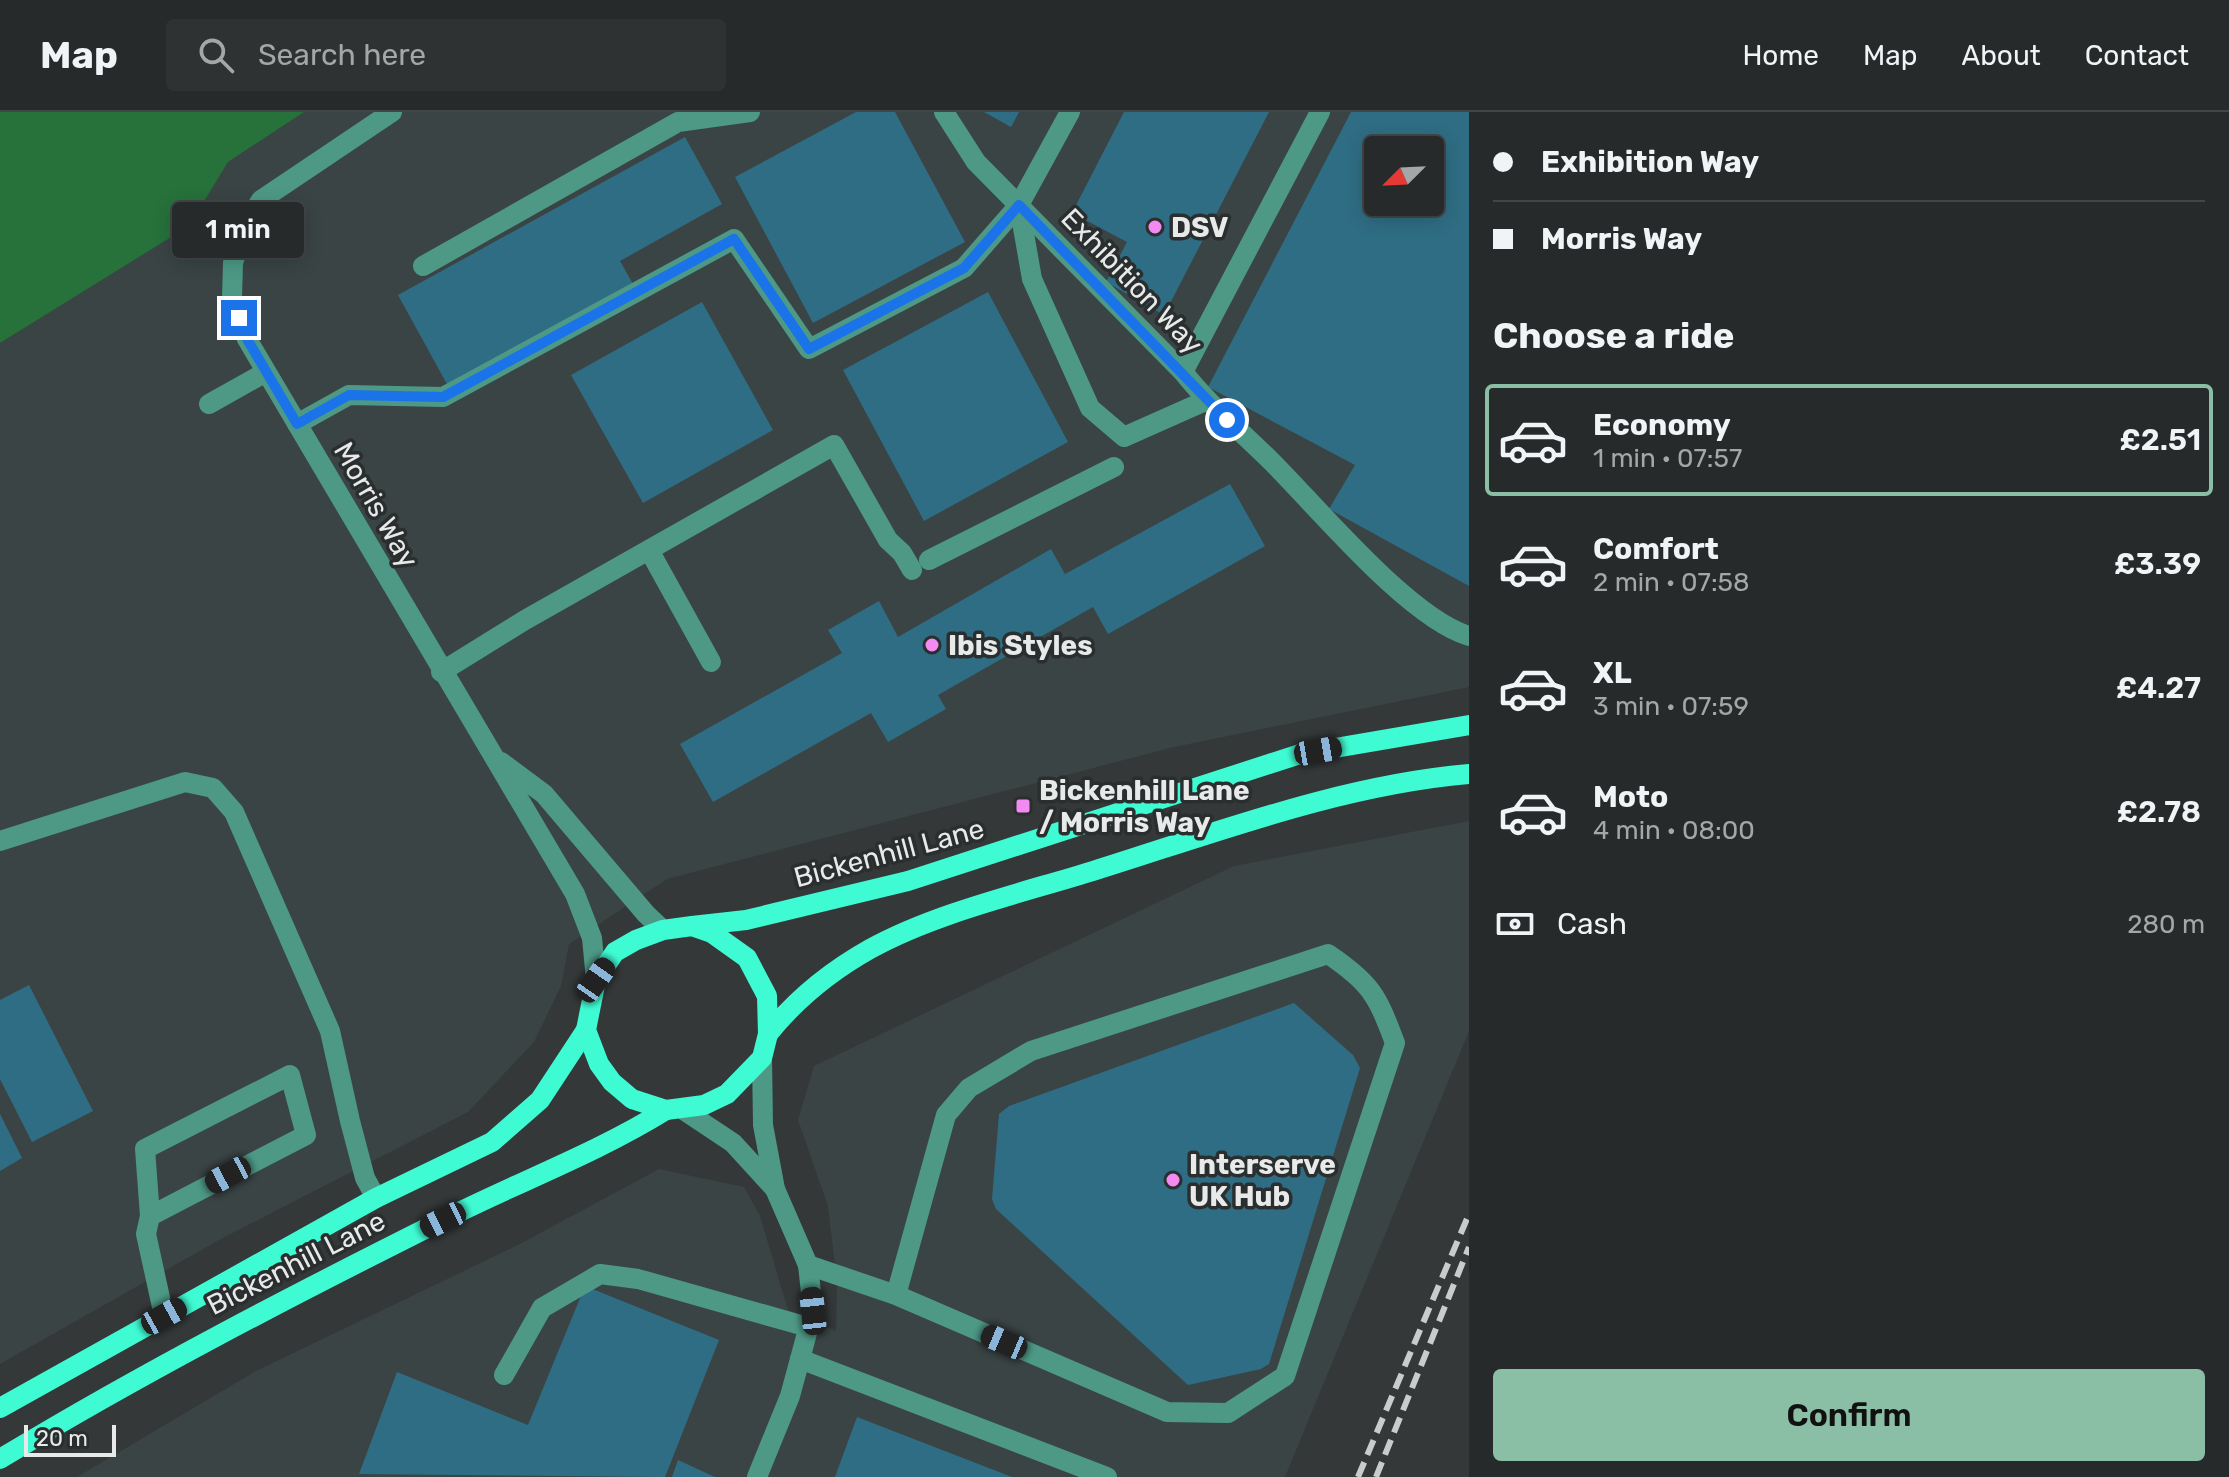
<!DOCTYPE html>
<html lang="en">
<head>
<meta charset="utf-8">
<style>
  body { margin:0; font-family:Rubik,sans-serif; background:#2f3232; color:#f1f3f6; height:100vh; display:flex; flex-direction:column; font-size:30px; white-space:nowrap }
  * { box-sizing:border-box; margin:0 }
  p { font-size:26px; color:#a4a7a8 }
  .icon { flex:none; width:44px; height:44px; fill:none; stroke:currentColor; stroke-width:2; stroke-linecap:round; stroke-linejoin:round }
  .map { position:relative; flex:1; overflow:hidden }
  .side { display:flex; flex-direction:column; background:#272a2a; width:760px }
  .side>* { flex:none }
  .guide { display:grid; align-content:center; height:176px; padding:0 24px; background:#272a2a }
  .needle { width:52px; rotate:246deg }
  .buttons { position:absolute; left:1364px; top:24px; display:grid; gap:16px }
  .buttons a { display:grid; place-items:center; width:80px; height:80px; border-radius:8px; background:#272a2a; box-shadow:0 4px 20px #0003,0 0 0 2px #434647; font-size:40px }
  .scale { position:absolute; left:24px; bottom:20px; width:92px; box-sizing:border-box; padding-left:8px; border:4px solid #e8eaea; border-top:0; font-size:22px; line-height:28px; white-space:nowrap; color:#e8eaea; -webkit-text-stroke:6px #2a2e2e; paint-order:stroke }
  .end { position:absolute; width:36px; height:36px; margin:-18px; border:10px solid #1a73e8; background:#fff; box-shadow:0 0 0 4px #fff }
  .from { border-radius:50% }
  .bubble { position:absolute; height:56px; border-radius:8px; background:#272a2a; box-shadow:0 4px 20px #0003,0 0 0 2px #434647; font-size:26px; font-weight:600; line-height:56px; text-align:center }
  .car { position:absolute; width:24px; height:48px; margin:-24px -12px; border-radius:10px; box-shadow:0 0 6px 2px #0007; background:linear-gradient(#222 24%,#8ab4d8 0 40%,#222 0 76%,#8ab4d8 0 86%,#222 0) }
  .guide b { display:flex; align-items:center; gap:28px; height:76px; font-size:30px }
  .guide b+b { border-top:2px solid #434647 }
  .guide i { width:20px; height:20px; background:#f1f3f6 }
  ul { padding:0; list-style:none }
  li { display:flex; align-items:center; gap:24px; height:112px; margin:0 16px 12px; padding:0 8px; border:4px solid transparent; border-radius:8px }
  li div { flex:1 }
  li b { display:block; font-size:30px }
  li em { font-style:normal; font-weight:600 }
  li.on { border-color:#8abfa5 }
  li>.icon { width:72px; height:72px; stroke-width:1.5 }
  h2 { padding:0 24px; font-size:36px; line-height:96px }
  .pay { display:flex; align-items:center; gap:20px; height:88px; padding:0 24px; font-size:30px }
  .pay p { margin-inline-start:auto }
  .button { display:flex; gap:16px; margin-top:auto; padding:16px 24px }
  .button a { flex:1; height:92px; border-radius:8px; background:#8abfa5; color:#111; font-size:32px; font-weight:600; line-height:92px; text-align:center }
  header { display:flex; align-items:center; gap:48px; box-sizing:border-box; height:112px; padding:0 40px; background:#272a2a; border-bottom:2px solid #434647 }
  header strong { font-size:38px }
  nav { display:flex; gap:44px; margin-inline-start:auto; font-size:28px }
  .search { width:560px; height:72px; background:#2f3232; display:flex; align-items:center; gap:20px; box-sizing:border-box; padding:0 28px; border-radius:8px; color:#a4a7a8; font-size:30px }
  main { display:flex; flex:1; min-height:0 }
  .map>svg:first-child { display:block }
  .built { fill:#3a4445; fill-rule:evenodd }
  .green { fill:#27713b }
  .building { fill:#2f6d84; fill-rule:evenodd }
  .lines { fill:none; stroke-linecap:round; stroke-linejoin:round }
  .minor { stroke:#4d9986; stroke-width:20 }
  .major { stroke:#3ffbd3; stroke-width:20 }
  .rail { stroke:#cacccc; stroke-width:6; stroke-dasharray:16 8; stroke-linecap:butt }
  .route { stroke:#1a73e8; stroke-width:10 }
  .poi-dot { fill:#f28af2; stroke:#2a2e2e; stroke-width:3 }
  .labels { text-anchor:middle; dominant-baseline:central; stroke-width:7; stroke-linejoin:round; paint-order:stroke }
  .poi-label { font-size:28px; font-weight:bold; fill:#e8eaea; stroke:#2a2e2e; text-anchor:start }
  .street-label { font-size:28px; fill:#e8eaea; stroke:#2a2e2e }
</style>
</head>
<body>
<header>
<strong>Map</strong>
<div class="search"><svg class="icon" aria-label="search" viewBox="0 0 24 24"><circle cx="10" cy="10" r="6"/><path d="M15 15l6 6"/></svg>Search here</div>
<nav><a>Home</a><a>Map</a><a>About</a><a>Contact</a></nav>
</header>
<main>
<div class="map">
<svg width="1469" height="1365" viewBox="0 0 1469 1365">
  <rect width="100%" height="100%" fill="#343838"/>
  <g class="built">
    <path d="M 304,0 L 1469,0 L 1469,575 L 1174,635 L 667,767 L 569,832 L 561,874 L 534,930 L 468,1000 L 219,1128 L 0,1252 L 0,231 L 188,114 L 228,50 ZM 1378,38 L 1430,38 L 1430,90 L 1378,90 Z"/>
    <polygon points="1469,709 1469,919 1285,1365 77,1365 256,1259 518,1133 659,1057 744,1075 760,1104 788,1198 836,1219 837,1171 828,1094 798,1008 814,954 1234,754"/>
  </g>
  <polygon class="green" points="0,0 304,0 228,50 189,114 0,231"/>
  <g class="building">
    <polygon points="856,0 895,0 965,130 813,211 735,65"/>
    <polygon points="984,0 1019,0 1011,15"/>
    <polygon points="1124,0 1269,0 1164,203 1106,170 1127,130 1072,101"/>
    <path d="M 1351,0 L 1469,0 L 1469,474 L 1329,397 L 1355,353 L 1208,275 ZM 1378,38 L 1430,38 L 1430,90 L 1378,90 Z"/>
    <polygon points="685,25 722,92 620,149 633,172 448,274 398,183"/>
    <polygon points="988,180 1068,330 924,409 843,258"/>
    <polygon points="702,190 773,318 643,391 571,263"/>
    <polygon points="1230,372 1265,434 1108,522 1093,495 938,583 946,597 888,630 871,601 713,690 680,632 842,541 828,518 879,489 898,525 1051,437 1065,462"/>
    <polygon points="29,873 93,999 32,1030 0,967 0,888"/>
    <polygon points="1294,891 1353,943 1360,956 1269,1252 1261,1257 1188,1273 996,1097 992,1087 999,1002 1009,994"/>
    <polygon points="0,1002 22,1046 0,1059"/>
    <polygon points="585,1174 719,1228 665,1365 359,1362 397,1260 528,1313"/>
    <polygon points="857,1305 1012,1365 835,1365"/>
    <polygon points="678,1348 715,1365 672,1365"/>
  </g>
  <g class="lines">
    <g class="minor">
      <polyline points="392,0 261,88 243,118 233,151 232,186 247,227 575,782 592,826 596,868"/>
      <path d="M 944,0 L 976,50 L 1183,260 C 1210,294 1242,320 1273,351 C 1320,398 1409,506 1469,524"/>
      <polyline points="1019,93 1032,167 1090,296 1124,325 1205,289"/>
      <polyline points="423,154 678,10 750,0"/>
      <polyline points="1183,260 1320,0"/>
      <polyline points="209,292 266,260"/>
      <polyline points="297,312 349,283 443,285 734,127 809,237 964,156 1019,93 1070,0"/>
      <polyline points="649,438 711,550"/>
      <polyline points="929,448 1114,355"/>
      <polyline points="441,560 525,508 834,333 888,428 902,441 912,458"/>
      <polyline points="501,650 544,682 646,802 663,818"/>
      <polyline points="0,729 185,670 213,676 234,700 330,919 350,1009 365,1066 376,1086"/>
      <polyline points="682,997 733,1031 775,1077"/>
      <polyline points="150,1104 145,1037 290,963 306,1023 150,1104 146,1122 164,1204"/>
      <path d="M 808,1153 L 896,1183 L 946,1003 L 969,976 L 1031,939 L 1328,842 C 1371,871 1377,883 1395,931 L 1285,1264 L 1228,1301 L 1167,1300 L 896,1183"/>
      <polyline points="800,1247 1107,1365"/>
      <polyline points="504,1263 542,1196 600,1162 638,1167 808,1215"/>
      <polyline points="757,1365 790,1284 813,1199 808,1153 775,1077 763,1013 762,946"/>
    </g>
    <g class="major">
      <polyline points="692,814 712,821 747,846 767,884 768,922 762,946 727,982 704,993 666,998 632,987 612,970 599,952 586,918 596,868 615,840 636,828 663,818 692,814 746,808 908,769 1300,642 1469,613"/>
      <path d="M 768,922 C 797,886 829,860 870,837 C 935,801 1022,781 1093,759 C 1215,721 1341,673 1469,662"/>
      <polyline points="0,1296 376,1086 492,1030 540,988 586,918"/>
      <path d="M 0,1347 C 144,1260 293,1183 443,1108 C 518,1070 595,1042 666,998"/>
    </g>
    <g class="rail">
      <polyline points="1358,1365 1469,1102"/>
      <polyline points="1376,1365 1469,1135"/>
    </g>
  </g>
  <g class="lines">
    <polyline class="route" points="239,206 247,227 297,312 349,283 443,285 734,127 809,237 964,156 1019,93 1227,308"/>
  </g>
  <g class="poi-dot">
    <circle cx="1155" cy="115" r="8"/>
    <circle cx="932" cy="533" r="8"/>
    <rect x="1015" y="686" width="16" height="16" rx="4"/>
    <circle cx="1173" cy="1068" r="8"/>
  </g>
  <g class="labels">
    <g class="poi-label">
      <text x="1171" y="115">DSV</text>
      <text x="948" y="533">Ibis Styles</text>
      <text x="1039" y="678">Bickenhill Lane<tspan x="1039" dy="32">/ Morris Way</tspan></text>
      <text x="1189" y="1052">Interserve<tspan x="1189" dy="32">UK Hub</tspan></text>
    </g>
    <g class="street-label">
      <text transform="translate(1132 169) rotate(46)">Exhibition Way</text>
      <text transform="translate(376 393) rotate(60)">Morris Way</text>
      <text transform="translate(889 741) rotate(-15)">Bickenhill Lane</text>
      <text transform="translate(296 1151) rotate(-27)">Bickenhill Lane</text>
    </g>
  </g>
</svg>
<div class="buttons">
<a><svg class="needle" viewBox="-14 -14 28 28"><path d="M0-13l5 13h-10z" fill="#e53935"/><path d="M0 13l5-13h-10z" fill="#a4a7a8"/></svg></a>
</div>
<div class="scale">20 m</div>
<i class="end from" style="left:1227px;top:308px"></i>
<i class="end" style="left:239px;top:206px"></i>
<div class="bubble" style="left:172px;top:90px;width:132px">1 min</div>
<i class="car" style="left:1318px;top:639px;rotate:80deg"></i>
<i class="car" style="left:596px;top:868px;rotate:35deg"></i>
<i class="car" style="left:228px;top:1063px;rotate:242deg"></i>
<i class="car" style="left:443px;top:1108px;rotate:244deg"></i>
<i class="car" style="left:813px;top:1199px;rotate:354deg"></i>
<i class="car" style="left:164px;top:1204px;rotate:61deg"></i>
<i class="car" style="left:1004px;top:1230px;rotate:293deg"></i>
</div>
<section class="side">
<div class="guide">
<b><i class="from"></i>Exhibition Way</b>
<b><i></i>Morris Way</b>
</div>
<h2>Choose a ride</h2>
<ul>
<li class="on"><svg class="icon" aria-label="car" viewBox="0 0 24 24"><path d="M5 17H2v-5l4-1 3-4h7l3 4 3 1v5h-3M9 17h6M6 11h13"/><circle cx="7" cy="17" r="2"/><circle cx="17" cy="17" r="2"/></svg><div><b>Economy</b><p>1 min · 07:57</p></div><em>£2.51</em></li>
<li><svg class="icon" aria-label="car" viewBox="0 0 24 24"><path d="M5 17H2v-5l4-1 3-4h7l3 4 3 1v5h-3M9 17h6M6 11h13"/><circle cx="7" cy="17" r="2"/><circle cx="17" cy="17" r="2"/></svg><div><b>Comfort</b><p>2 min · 07:58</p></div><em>£3.39</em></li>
<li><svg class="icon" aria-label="car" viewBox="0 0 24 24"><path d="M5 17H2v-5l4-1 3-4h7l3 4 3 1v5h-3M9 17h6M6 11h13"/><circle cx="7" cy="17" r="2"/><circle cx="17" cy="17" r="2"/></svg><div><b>XL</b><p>3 min · 07:59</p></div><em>£4.27</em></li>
<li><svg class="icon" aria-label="car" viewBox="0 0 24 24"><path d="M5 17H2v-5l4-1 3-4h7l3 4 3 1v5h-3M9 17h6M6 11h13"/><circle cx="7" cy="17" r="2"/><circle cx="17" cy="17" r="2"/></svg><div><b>Moto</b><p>4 min · 08:00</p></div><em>£2.78</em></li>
</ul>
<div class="pay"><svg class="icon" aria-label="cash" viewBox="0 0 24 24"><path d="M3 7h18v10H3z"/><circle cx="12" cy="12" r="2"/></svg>Cash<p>280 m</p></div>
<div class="button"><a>Confirm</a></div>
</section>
</main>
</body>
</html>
